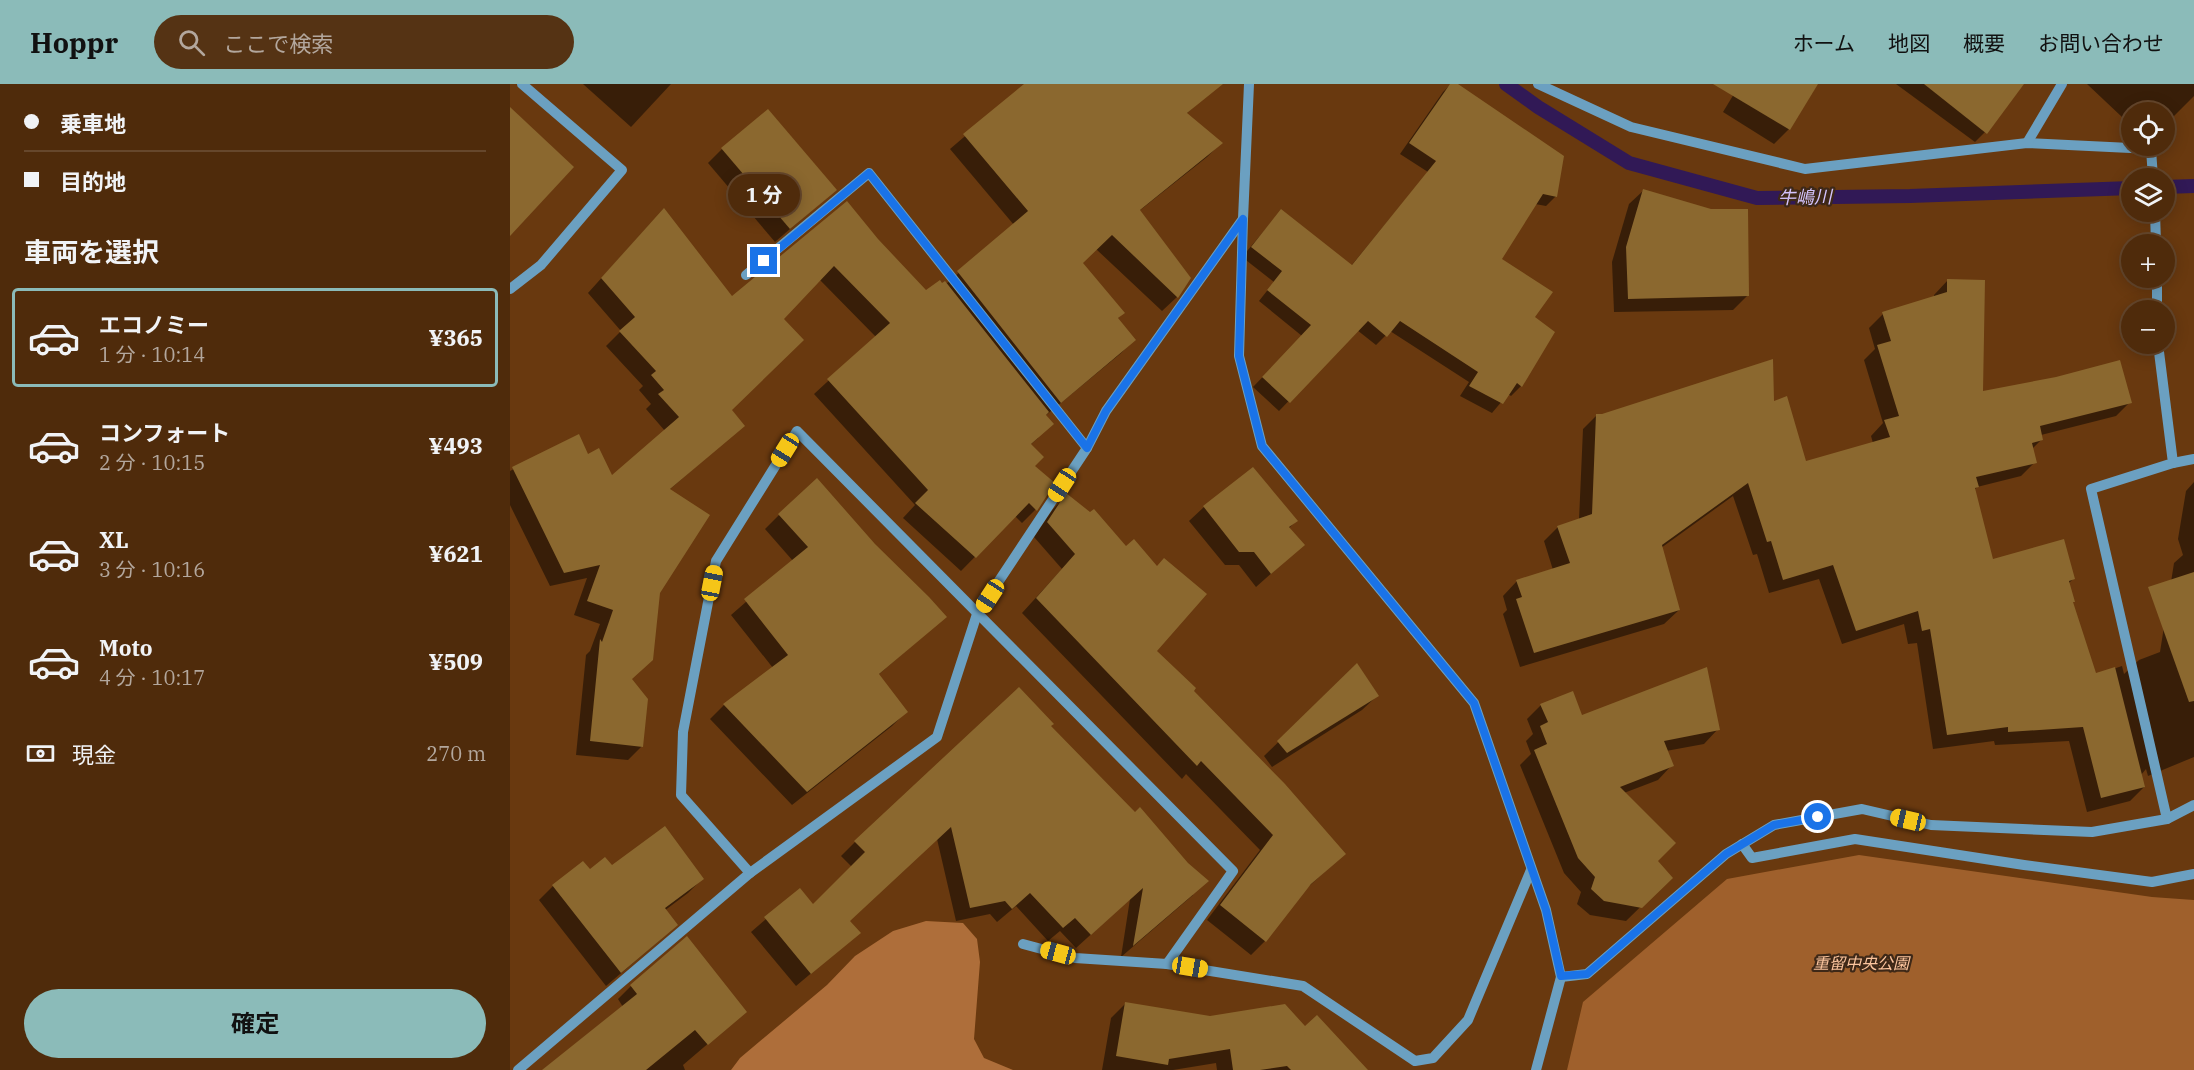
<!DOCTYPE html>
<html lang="ja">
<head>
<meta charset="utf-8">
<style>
  body { margin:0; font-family:"IBM Plex Serif","Noto Sans JP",serif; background:#553314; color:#f1f3f6; height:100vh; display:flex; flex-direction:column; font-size:22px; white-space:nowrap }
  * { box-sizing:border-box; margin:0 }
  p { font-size:20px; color:#b3a79d }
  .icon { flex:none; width:33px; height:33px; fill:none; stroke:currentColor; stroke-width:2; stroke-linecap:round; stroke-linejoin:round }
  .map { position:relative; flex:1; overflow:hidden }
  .details { display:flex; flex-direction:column; background:#4f2b0b; width:510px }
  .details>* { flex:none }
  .banner { display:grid; align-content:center; height:132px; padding:0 24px; background:#4f2b0b }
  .fabs { position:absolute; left:1611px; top:18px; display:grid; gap:12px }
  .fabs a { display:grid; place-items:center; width:54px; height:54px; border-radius:50%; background:#4f2b0b; box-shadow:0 3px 15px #0003,0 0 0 2px #66472c; font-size:30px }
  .end { position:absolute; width:27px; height:27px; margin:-14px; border:8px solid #1a73e8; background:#fff; box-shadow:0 0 0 3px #fff }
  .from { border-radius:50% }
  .bubble { position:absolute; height:42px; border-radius:21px; background:#4f2b0b; box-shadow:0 3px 15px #0003,0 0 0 2px #66472c; font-size:20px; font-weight:700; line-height:42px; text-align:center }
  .car { position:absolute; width:18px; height:36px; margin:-18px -9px; border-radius:8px; box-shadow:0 0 4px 2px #0007; background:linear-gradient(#f5c518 24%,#345 0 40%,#f5c518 0 76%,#345 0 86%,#f5c518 0) }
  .banner b { display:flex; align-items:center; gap:21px; height:57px; font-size:22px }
  .banner b+b { border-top:2px solid #66472c }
  .banner i { width:15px; height:15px; background:#f1f3f6 }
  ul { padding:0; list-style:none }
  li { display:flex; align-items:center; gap:18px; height:99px; margin:0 12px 9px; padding:0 12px; border:3px solid transparent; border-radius:6px }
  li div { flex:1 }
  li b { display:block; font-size:22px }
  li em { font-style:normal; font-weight:700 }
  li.selected { border-color:#8bbbb9 }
  li>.icon { width:54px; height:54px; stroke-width:1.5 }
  h2 { padding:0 24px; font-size:27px; line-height:72px }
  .pay { display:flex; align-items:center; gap:15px; height:66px; padding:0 24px; font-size:22px }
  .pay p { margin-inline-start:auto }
  .button { display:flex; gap:12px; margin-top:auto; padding:12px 24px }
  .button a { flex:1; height:69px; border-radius:36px; background:#8bbbb9; color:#111; font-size:24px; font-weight:700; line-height:69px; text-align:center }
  header { display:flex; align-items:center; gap:36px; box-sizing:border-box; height:84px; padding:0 30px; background:#8bbbb9; color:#111 }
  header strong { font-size:28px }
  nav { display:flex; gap:33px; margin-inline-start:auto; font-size:21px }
  .search { width:420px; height:54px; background:#553314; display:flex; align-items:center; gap:15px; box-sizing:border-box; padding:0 21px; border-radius:33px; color:#b3a79d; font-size:22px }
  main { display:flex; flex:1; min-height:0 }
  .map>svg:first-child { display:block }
  .green { fill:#9f602c }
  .forest { fill:#ae6e3a }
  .shadow { fill:#0007 }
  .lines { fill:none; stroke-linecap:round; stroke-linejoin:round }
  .stream { stroke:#311956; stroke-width:14 }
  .building { fill:#8b682f }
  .minor { stroke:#6ba0c1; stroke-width:10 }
  .route { stroke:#1a73e8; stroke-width:8 }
  .labels { text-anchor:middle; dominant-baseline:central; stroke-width:4.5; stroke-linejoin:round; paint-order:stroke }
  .park-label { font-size:16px; font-style:italic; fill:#fbc49d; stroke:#3e2817 }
  .water-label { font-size:18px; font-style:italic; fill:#d4c4fe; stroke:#3e2817 }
</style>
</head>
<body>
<header>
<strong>Hoppr</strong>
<div class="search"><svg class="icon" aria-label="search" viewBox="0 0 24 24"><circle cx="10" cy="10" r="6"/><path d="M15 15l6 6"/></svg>ここで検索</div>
<nav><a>ホーム</a><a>地図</a><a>概要</a><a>お問い合わせ</a></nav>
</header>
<main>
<section class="details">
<div class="banner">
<b><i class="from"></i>乗車地</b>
<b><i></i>目的地</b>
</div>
<h2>車両を選択</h2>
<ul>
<li class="selected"><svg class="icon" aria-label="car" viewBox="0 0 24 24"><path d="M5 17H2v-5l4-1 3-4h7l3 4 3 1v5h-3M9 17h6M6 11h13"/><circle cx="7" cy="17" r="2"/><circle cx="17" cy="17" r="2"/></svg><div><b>エコノミー</b><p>1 分 · 10:14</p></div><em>¥365</em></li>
<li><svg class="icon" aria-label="car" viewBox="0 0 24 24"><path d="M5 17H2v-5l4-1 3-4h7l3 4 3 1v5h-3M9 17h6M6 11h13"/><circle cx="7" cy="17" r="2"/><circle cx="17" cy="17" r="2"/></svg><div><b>コンフォート</b><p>2 分 · 10:15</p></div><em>¥493</em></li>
<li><svg class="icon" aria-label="car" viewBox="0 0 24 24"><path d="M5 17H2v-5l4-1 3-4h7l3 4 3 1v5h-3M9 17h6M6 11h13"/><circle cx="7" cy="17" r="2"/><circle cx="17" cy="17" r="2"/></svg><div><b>XL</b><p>3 分 · 10:16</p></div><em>¥621</em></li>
<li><svg class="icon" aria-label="car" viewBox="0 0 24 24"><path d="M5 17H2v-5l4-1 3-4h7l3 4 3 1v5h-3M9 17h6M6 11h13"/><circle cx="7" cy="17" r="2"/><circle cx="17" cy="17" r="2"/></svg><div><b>Moto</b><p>4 分 · 10:17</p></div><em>¥509</em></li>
</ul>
<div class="pay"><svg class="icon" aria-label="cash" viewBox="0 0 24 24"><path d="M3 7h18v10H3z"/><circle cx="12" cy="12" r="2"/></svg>現金<p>270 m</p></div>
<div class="button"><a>確定</a></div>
</section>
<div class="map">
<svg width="1684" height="986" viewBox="0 0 1684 986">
  <rect width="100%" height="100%" fill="#69390f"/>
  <polygon class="green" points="1349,771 1642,813 1684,816 1684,986 1057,986 1073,918 1217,795"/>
  <polygon class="forest" points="416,837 453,839 467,855 470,878 464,955 474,974 503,986 221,986 230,974 317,901 345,872 383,847"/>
  <g class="shadow">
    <polygon points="73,0 161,0 121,43"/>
    <polygon points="516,0 669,0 686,21 676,30 711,59 697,73 629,127 680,194 667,213 652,227 586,165 571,179 613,229 607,235 624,256 610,270 535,332 528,354 520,361 523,382 543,399 525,426 512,439 505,432 451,487 393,434 405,421 304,310 366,253 309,195 272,235 220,326 233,342 159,406 149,509 121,596 132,662 118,676 66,671 76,571 80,567 90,540 64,531 77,494 40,502 0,421 0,387 68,352 77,372 102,394 155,347 136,325 141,320 129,306 133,302 96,262 111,247 78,209 140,140 222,214 366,156 416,208 436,200 504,141 440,65"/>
    <polygon points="941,0 945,0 1046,112 1036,122 1025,120 990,175 1023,234 1043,248 1011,302 1001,312 998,310 982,329 950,312 959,298 880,247 866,261 847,246 769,327 743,303 792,252 749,217 764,198 732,173 771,127 841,182 918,88 890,70 933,8"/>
    <polygon points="1230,0 1306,0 1279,45 1264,60 1213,28"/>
    <polygon points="1386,0 1509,0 1479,44 1465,58"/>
    <polygon points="1577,0 1684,0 1684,12 1654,42 1654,28 1629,28 1623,22 1612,33"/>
    <polygon points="212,65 325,106 265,158 198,79"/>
    <polygon points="1134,106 1237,212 1223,226 1104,228 1102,178 1119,120"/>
    <polygon points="1438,196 1471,308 1620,318 1606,332 1531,351 1532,355 1522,365 1525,378 1511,392 1467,403 1464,406 1482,477 1563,495 1558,500 1561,519 1585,591 1612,582 1614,590 1629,576 1650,568 1664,479 1673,471 1668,455 1676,407 1684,398 1684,673 1638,692 1636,685 1631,691 1634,703 1620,717 1577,728 1559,657 1485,661 1484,657 1423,665 1407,559 1398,560 1394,540 1332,560 1309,495 1259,509 1247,470 1243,471 1223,412 1151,464 1169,526 1154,540 1010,583 993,530 997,526 993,512 1007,497 1043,486 1034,457 1048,443 1069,436 1073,345 1087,331 1262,319 1295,379 1363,359 1361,352 1373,339 1354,276 1365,265 1359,244 1373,230 1424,214 1424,211"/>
    <polygon points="743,385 786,437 779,444 793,461 746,503 729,481 715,481 679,437 694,423"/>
    <polygon points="557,411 645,567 834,770 796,805 755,857 741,871 697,836 750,766 676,690 672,695 512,529 552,485 524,453 543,425"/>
    <polygon points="269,431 364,461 435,533 368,591 396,628 382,642 282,721 200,635 214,621 263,584 221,531 283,477 255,445"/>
    <polygon points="847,581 867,612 852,626 762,683 754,672"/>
    <polygon points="1031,621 1072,633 1208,645 1194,660 1156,667 1162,681 1148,696 1114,709 1146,777 1161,793 1116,837 1080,831 1067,820 1071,808 1054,789 1010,681 1021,670 1016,657 1023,650 1017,635"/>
    <polygon points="539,642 683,811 611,873 620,815 566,864 550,847 538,857 506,822 487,838 480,830 446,837 427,755 339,837 349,849 286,902 241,848 289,806 303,822 342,783 331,772 345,758"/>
    <polygon points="101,783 192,795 178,809 154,827 151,855 96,902 29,816 43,802"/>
    <polygon points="121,902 235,928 173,981 175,986 36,986 113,923 108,915"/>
    <polygon points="615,920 700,934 795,944 855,986 707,986 706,979 663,986 592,986 601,934"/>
  </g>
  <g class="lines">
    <g class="stream">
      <polyline points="996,0 1028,23 1119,79 1247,114 1400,112 1622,104"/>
      <polyline points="1654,103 1684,102"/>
    </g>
  </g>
  <g class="building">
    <polygon points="514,0 713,0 677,29 713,59 630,126 681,194 668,214 602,151 573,179 615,229 608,234 626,256 551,319 447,187 518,127 453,50"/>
    <polygon points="940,0 948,0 1054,72 1047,113 1033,110 992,175 1043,208 1025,233 1045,248 1012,303 1007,299 993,320 959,302 968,288 890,237 877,253 858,237 780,319 752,293 801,241 757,206 772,187 741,163 771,125 842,181 926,77 899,59"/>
    <polygon points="1203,0 1308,0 1280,46"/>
    <polygon points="1414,0 1514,0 1477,50"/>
    <polygon points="0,23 64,83 0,152"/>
    <polygon points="258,25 327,106 280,145 211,64"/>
    <polygon points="1133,105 1201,125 1238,125 1239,212 1118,215 1116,163"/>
    <polygon points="337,117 368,155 416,206 430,196 432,199 435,197 539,328 536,331 544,340 521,360 534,373 525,382 545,399 527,427 519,419 466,474 405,419 418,406 317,295 380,239 324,182 274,235 294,256 222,326 235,342 160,405 200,431 150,509 143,576 122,595 138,615 133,663 80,657 90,555 92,558 103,526 77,517 90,481 54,489 2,383 69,350 78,370 89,364 102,391 169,333 148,310 154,306 141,291 146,287 109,247 125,233 91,194 154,124 222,212"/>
    <polygon points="1437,195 1475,196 1473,307 1546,293 1610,276 1622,319 1530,342 1533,356 1522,359 1527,379 1466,393 1469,403 1465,404 1483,475 1554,455 1565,495 1559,497 1565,518 1563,518 1586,589 1605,583 1635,703 1591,714 1573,643 1498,648 1498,643 1437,651 1420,545 1412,547 1408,527 1346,547 1323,481 1273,496 1261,457 1257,458 1238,399 1152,461 1170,526 1024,569 1006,515 1012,513 1006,496 1060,479 1047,442 1082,430 1086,330 1092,330 1263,275 1264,317 1277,312 1296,377 1380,353 1374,336 1389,332 1367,261 1381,257 1372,228 1437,208"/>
    <polygon points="743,383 788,437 779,443 795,461 761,490 744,468 729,468 693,422"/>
    <polygon points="307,394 365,460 419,513 437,533 369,590 398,628 297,708 213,620 278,571 234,515 298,463 268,430"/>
    <polygon points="556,409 580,428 584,425 616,462 624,455 647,482 654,474 697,510 647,567 686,604 684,607 775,700 836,770 801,800 756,858 710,821 763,751 691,677 687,682 526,514 565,470 537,438"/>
    <polygon points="1684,488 1684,617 1679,618 1638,503"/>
    <polygon points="847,579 869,612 777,669 767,657"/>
    <polygon points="1197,583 1210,646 1154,657 1164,682 1110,703 1166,759 1148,777 1163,794 1132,824 1094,817 1081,805 1085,793 1068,774 1024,666 1037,660 1030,642 1038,638 1030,620 1063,607 1072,631"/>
    <polygon points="509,603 544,640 541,642 625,728 630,723 678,779 699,797 623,862 633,804 581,851 565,834 553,844 520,809 502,825 495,817 460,824 441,743 340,837 351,849 301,890 254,833 290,804 303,820 355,768 344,757"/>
    <polygon points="155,742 194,795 155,824 168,841 111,889 42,801 73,777 80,785 95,773 102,781"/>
    <polygon points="177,852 237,928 198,961 185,946 136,986 32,986 127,910 120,901"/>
    <polygon points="615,918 700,932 775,920 795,942 807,931 858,986 781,986 777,982 750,986 723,986 720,965 659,975 658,981 606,972"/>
  </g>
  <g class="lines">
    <g class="minor">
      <polyline points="1028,0 1121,43 1295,85 1517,59 1641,65 1643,94"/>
      <polyline points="1517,59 1552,0"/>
      <polyline points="1645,128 1646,160"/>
      <polyline points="733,135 729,272 752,362 964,619 1036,826 1051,893 1026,986"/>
      <polyline points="236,191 359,89 577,364"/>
      <polyline points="1647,194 1647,226"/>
      <polyline points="0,205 31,181 112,86 12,0"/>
      <polyline points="1648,260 1663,379 1581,405 1657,735 1684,721"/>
      <polyline points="1663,379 1684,375"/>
      <polyline points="1232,760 1242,774 1345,755 1514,781 1642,798 1684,790"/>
      <polyline points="240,789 171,711 173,648 206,477 287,347 723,787 657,880 565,874 513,860"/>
      <polyline points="657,880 793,902 905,977 923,974 958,936 1021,786"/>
      <polyline points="1051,893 1077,890 1216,770 1264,741 1352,725 1421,741 1582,748 1657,735"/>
      <polyline points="8,986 240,789 427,653 467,530 577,364 596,327 733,135 739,0"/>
    </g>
  </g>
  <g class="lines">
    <polyline class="route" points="254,177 359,89 577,364 596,327 733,135 729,272 752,362 964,619 1036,826 1051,892 1077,890 1216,770 1264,741 1308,733"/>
  </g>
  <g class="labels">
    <g class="park-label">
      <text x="1351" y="879">重留中央公園</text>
    </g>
    <g class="water-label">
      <text transform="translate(1295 113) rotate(-1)">牛嶋川</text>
    </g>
  </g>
</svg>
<div class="fabs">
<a><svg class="icon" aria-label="locate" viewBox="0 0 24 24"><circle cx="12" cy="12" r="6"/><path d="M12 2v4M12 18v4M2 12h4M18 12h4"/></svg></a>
<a><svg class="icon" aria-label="layers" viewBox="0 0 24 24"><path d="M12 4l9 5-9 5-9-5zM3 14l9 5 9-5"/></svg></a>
<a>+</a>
<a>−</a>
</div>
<i class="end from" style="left:1308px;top:733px"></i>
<i class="end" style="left:254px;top:177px"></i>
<div class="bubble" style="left:218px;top:90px;width:72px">1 分</div>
<i class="car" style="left:275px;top:366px;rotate:212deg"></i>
<i class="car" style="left:552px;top:401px;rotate:213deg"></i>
<i class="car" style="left:202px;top:499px;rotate:11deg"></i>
<i class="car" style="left:480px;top:512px;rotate:213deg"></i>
<i class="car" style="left:1398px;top:736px;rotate:283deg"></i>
<i class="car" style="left:548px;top:869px;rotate:285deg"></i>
<i class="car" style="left:680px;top:883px;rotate:99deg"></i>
</div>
</main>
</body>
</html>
